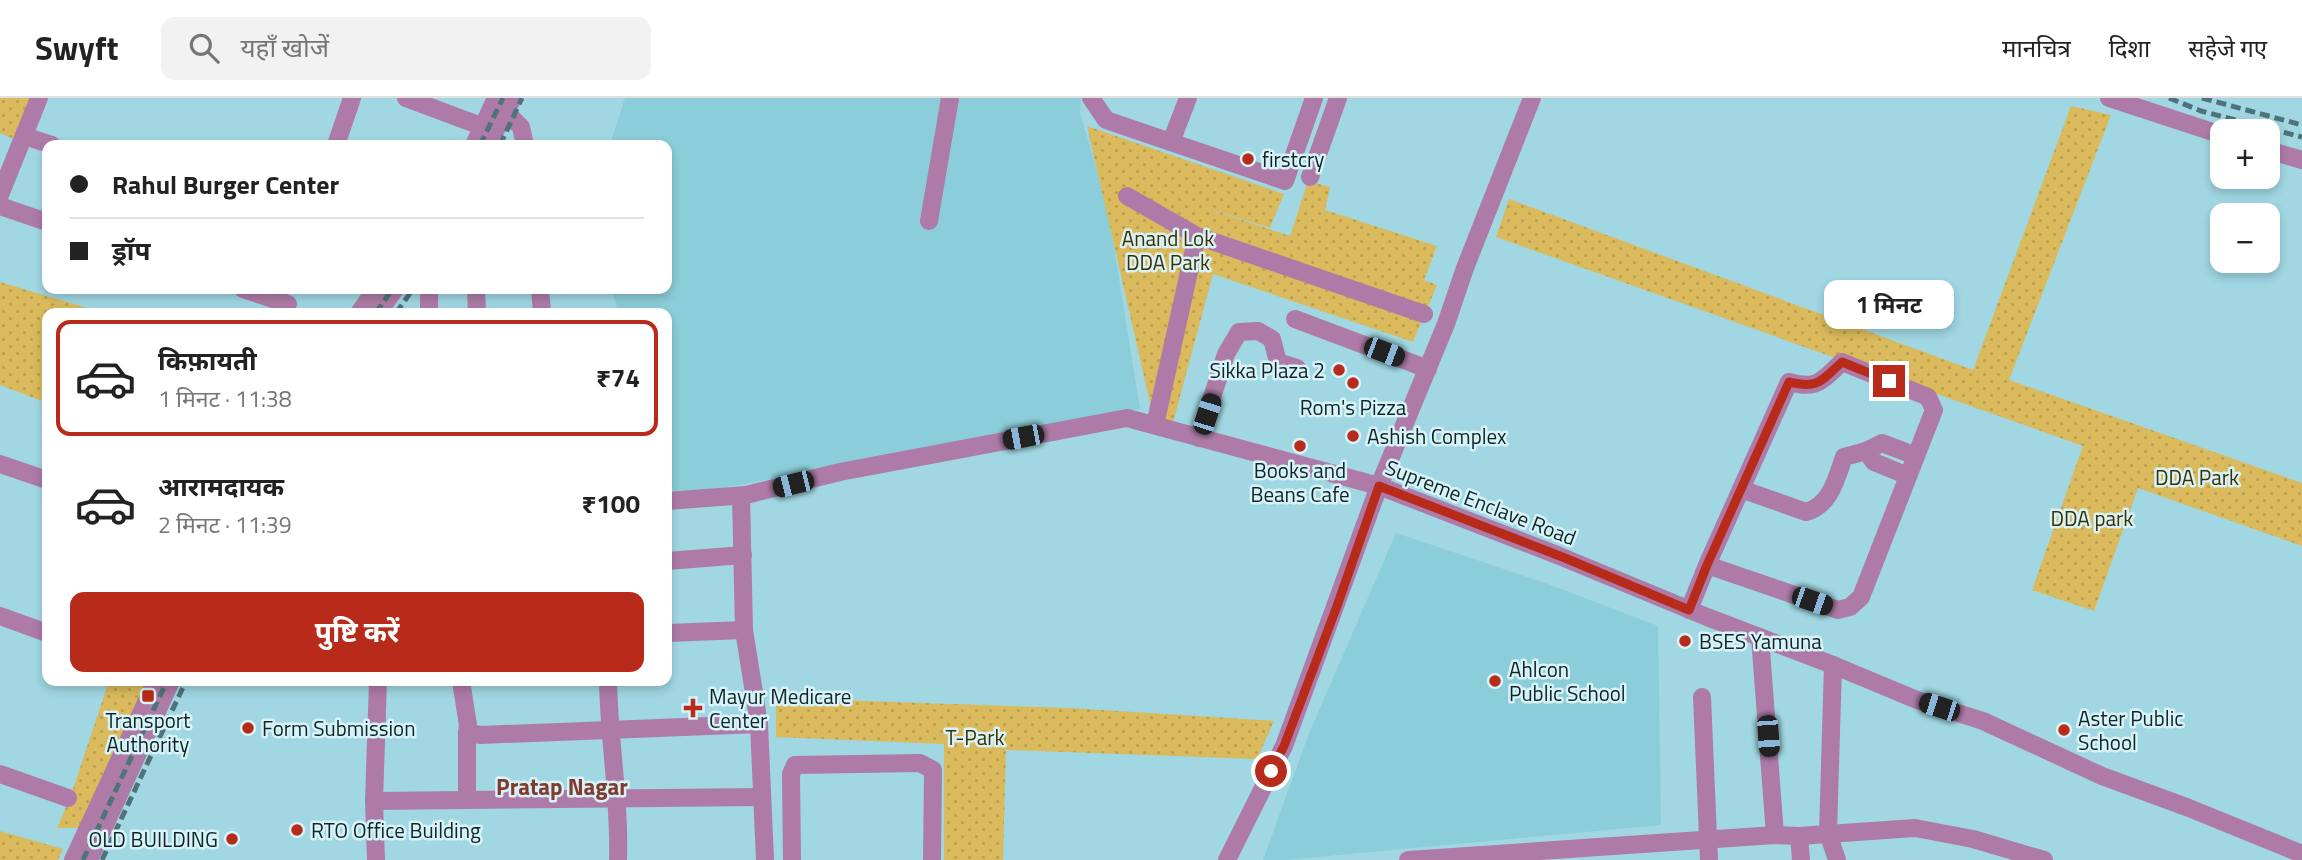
<!DOCTYPE html>
<html lang="hi">
<head>
<meta charset="utf-8">
<style>
  body { margin:0; font-family:"Titillium Web","Noto Sans Devanagari",sans-serif; background:#f2f2f2; color:#222; height:100vh; display:flex; flex-direction:column; font-size:26px; white-space:nowrap }
  * { box-sizing:border-box; margin:0 }
  p { font-size:23px; color:#767676 }
  .icon { flex:none; width:38px; height:38px; fill:none; stroke:currentColor; stroke-width:2; stroke-linecap:round; stroke-linejoin:round }
  .map { position:relative; flex:1; overflow:hidden }
  .drawer { position:absolute; left:42px; top:210px; width:630px; height:378px; display:flex; flex-direction:column; background:#fff; border-radius:14px; box-shadow:0 4px 10px #0003 }
  .drawer>* { flex:none }
  .banner { position:absolute; left:42px; top:42px; width:630px; height:154px; border-radius:14px; box-shadow:0 4px 10px #0003; display:grid; align-content:center; height:154px; padding:0 28px; background:#fff }
  .buttons { position:absolute; left:2210px; top:21px; display:grid; gap:14px }
  .buttons a { display:grid; place-items:center; width:70px; height:70px; border-radius:14px; background:#fff; box-shadow:0 4px 10px #0003; font-size:35px }
  .end { position:absolute; width:32px; height:32px; margin:-16px; border:9px solid #b82b1a; background:#fff; box-shadow:0 0 0 4px #fff }
  .from { border-radius:50% }
  .bubble { position:absolute; height:49px; border-radius:14px; background:#fff; box-shadow:0 4px 10px #0003; font-size:23px; font-weight:700; line-height:49px; text-align:center }
  .car { position:absolute; width:21px; height:42px; margin:-21px -10px; border-radius:9px; box-shadow:0 0 5px 2px #0007; background:linear-gradient(#222 24%,#8ab4d8 0 40%,#222 0 76%,#8ab4d8 0 86%,#222 0) }
  .banner b { display:flex; align-items:center; gap:24px; height:66px; font-size:26px }
  .banner b+b { border-top:2px solid #e0e0e0 }
  .banner i { width:18px; height:18px; background:#222 }
  ul { padding:12px 0 0; list-style:none }
  li { display:flex; align-items:center; gap:21px; height:116px; margin:0 14px 10px; padding:0 14px; border:4px solid transparent; border-radius:14px }
  li div { flex:1 }
  li b { display:block; font-size:26px }
  li em { font-style:normal; font-weight:700 }
  li.active { border-color:#b82b1a }
  li>.icon { width:63px; height:63px; stroke-width:1.5 }
  .action { display:flex; gap:14px; margin-top:auto; padding:14px 28px }
  .action a { flex:1; height:80px; border-radius:14px; background:#b82b1a; color:#fff; font-size:28px; font-weight:700; line-height:80px; text-align:center }
  header { display:flex; align-items:center; gap:42px; box-sizing:border-box; height:98px; padding:0 35px; background:#fff; border-bottom:2px solid #e0e0e0 }
  header strong { font-size:33px }
  nav { display:flex; gap:38px; margin-inline-start:auto; font-size:24px }
  .search { width:490px; height:63px; background:#f2f2f2; display:flex; align-items:center; gap:18px; box-sizing:border-box; padding:0 24px; border-radius:14px; color:#767676; font-size:26px }
  .map>svg:first-child { display:block }
  .built { fill:#8bcdd8 }
  .park { fill:url(#park-dots) }
  .lines { fill:none; stroke-linecap:round; stroke-linejoin:round }
  .minor { stroke:#ae7ba8; stroke-width:18 }
  .rail { stroke:#4f737a; stroke-width:5; stroke-dasharray:10 5; stroke-linecap:butt }
  .route { stroke:#b82b1a; stroke-width:9 }
  .poi-dot { fill:#b82b1a; stroke:#d8f3f8; stroke-width:2.5 }
  .labels { text-anchor:middle; dominant-baseline:central; stroke-width:5; stroke-linejoin:round; paint-order:stroke }
  .poi-label { font-size:21px; fill:#0f2529; stroke:#d8f3f8; text-anchor:start }
  .park-label { font-size:21px; fill:#3e3000; stroke:#d8f3f8 }
  .street-label { font-size:21px; fill:#0f2529; stroke:#d8f3f8 }
  .neighbourhood-label { font-size:23px; font-weight:bold; fill:#803a2e; stroke:#d8f3f8 }
</style>
</head>
<body>
<header>
<strong>Swyft</strong>
<div class="search"><svg class="icon" aria-label="search" viewBox="0 0 24 24"><circle cx="10" cy="10" r="6"/><path d="M15 15l6 6"/></svg>यहाँ खोजें</div>
<nav><a>मानचित्र</a><a>दिशा</a><a>सहेजे गए</a></nav>
</header>
<div class="map">
<svg width="2302" height="762" viewBox="0 0 2302 762">
  <defs>
    <pattern id="park-dots" width="8" height="8" patternUnits="userSpaceOnUse" patternTransform="scale(1.75)"><rect width="8" height="8" fill="#daba5c"/><path d="M2 2h.1M6 6h.1" fill="none" stroke="#baa050" stroke-width="1.8" stroke-linecap="round"/></pattern>
  </defs>
  <rect width="100%" height="100%" fill="#a0d7e2"/>
  <g class="built">
    <polygon points="625,0 1081,0 1080,15 1107,106 1140,311 675,399 667,373 667,215 619,215 611,191 667,191 667,47 610,47"/>
    <polygon points="1396,435 1545,485 1658,528 1661,727 1285,762 1263,762 1308,638"/>
  </g>
  <g class="park">
    <polygon points="0,0 32,0 14,41 0,35"/>
    <polygon points="2071,8 2111,17 2009,282 2302,385 2302,448 2138,390 2094,513 2032,492 2083,348 1496,139 1509,101 1973,272"/>
    <polygon points="1087,28 1284,96 1270,130 1194,106 1290,138 1308,83 1330,89 1325,112 1437,148 1424,182 1437,187 1413,244 1213,176 1171,332 1155,327"/>
    <polygon points="0,184 104,215 47,215 47,305 0,287"/>
    <polygon points="109,583 154,583 79,730 57,730 70,700"/>
    <polygon points="776,600 1070,610 1274,623 1257,661 1006,652 1003,762 944,762 944,646 776,639"/>
    <polygon points="0,733 63,751 58,762 0,762"/>
  </g>
  <g class="lines">
    <g class="minor">
      <polyline points="406,0 473,25"/>
      <polyline points="1091,0 1106,22 1285,83 1314,0"/>
      <polyline points="2109,0 2222,37"/>
      <polyline points="507,15 521,29 525,47"/>
      <polyline points="24,38 52,47"/>
      <polyline points="1171,44 1188,0"/>
      <polyline points="336,47 352,0"/>
      <polyline points="474,47 496,0"/>
      <polyline points="488,47 513,0"/>
      <polyline points="2268,52 2302,62"/>
      <polyline points="1310,79 1338,0"/>
      <polyline points="0,97 39,0"/>
      <polyline points="1127,98 1197,138 1424,216"/>
      <polyline points="0,108 47,124"/>
      <polyline points="929,123 950,0"/>
      <polyline points="243,191 288,206"/>
      <polyline points="476,191 477,215"/>
      <polyline points="540,191 542,215"/>
      <polyline points="359,215 376,191"/>
      <polyline points="378,215 395,191"/>
      <polyline points="429,215 429,191"/>
      <polyline points="1295,221 1428,271"/>
      <polyline points="1155,327 1197,138"/>
      <polyline points="1199,340 1226,256 1239,234 1258,233 1272,241 1278,264 1297,270"/>
      <polyline points="0,366 47,382"/>
      <polyline points="1908,378 1874,364 1866,353 1882,345 1916,358"/>
      <path d="M 1741,391 L 1806,414 C 1831,407 1836,381 1844,359 L 1866,353"/>
      <polyline points="741,398 744,532 759,626 765,762"/>
      <polyline points="667,403 746,397 840,374 1127,320 1379,388 1557,457 1707,519 1833,567 1917,602 1983,623 2102,678 2189,710 2302,756"/>
      <polyline points="667,463 743,457"/>
      <path d="M 1689,512 L 1707,467 L 1789,284 C 1818,292 1821,283 1842,264 L 1928,299 L 1934,312 L 1861,499 L 1850,509 L 1838,512 L 1707,467"/>
      <polyline points="0,518 47,535"/>
      <polyline points="667,535 744,532"/>
      <polyline points="1760,539 1775,737"/>
      <polyline points="1833,567 1828,735 1837,762"/>
      <polyline points="461,583 468,627 467,635 481,637 759,626"/>
      <path d="M 608,583 C 609,643 620,702 618,762"/>
      <polyline points="1702,599 1709,762"/>
      <polyline points="467,635 467,702"/>
      <polyline points="0,676 68,700"/>
      <polyline points="374,703 762,699"/>
      <polyline points="1799,738 1801,762"/>
      <polyline points="73,762 156,583"/>
      <polyline points="89,762 171,583"/>
      <polyline points="376,762 374,703 378,583"/>
      <polyline points="792,762 791,676 795,667 920,665 933,672 932,762"/>
      <polyline points="1227,762 1284,648 1379,388 1446,226 1465,170 1532,0"/>
      <polyline points="1408,762 1775,737 1799,738 1915,730 1973,741 2044,762"/>
    </g>
    <g class="rail">
      <polyline points="2169,0 2201,13 2302,39"/>
      <polyline points="2202,0 2302,27"/>
      <polyline points="480,47 503,0"/>
      <polyline points="500,47 522,0"/>
      <polyline points="376,215 392,191"/>
      <polyline points="396,215 413,191"/>
      <polyline points="83,762 167,583"/>
      <polyline points="102,762 186,583"/>
    </g>
  </g>
  <g class="lines">
    <path class="route" d="M 1271,673 L 1284,648 L 1337,508 L 1379,388 L 1565,460 L 1689,512 L 1707,467 L 1789,284 C 1819,291 1821,283 1842,264 L 1889,283"/>
  </g>
  <g class="poi-dot">
    <circle cx="1248" cy="61" r="7"/>
    <circle cx="1339" cy="272" r="7"/>
    <circle cx="1353" cy="285" r="7"/>
    <circle cx="1353" cy="338" r="7"/>
    <circle cx="1300" cy="348" r="7"/>
    <circle cx="1685" cy="543" r="7"/>
    <circle cx="1495" cy="583" r="7"/>
    <rect x="141" y="591" width="14" height="14" rx="3.5"/>
    <path d="M689.5 599.5h7v7h7v7h-7v7h-7v-7h-7v-7h7z"/>
    <circle cx="248" cy="630" r="7"/>
    <circle cx="2064" cy="632" r="7"/>
    <circle cx="297" cy="732" r="7"/>
    <circle cx="232" cy="741" r="7"/>
  </g>
  <g class="labels">
    <g class="poi-label">
      <text x="1262" y="61">firstcry</text>
      <text x="1325" y="272" text-anchor="end">Sikka Plaza 2</text>
      <text x="1353" y="309" text-anchor="middle">Rom's Pizza</text>
      <text x="1367" y="338">Ashish Complex</text>
      <text x="1300" y="372" text-anchor="middle">Books and<tspan x="1300" dy="24">Beans Cafe</tspan></text>
      <text x="1699" y="543">BSES Yamuna</text>
      <text x="1509" y="571">Ahlcon<tspan x="1509" dy="24">Public School</tspan></text>
      <text x="709" y="598">Mayur Medicare<tspan x="709" dy="24">Center</tspan></text>
      <text x="2078" y="620">Aster Public<tspan x="2078" dy="24">School</tspan></text>
      <text x="148" y="622" text-anchor="middle">Transport<tspan x="148" dy="24">Authority</tspan></text>
      <text x="262" y="630">Form Submission</text>
      <text x="311" y="732">RTO Office Building</text>
      <text x="218" y="741" text-anchor="end">OLD BUILDING</text>
    </g>
    <g class="park-label">
      <text x="1168" y="140">Anand Lok<tspan x="1168" dy="24">DDA Park</tspan></text>
      <text x="2197" y="379">DDA Park</text>
      <text x="2092" y="420">DDA park</text>
      <text x="975" y="639">T-Park</text>
    </g>
    <g class="street-label">
      <text transform="translate(1481 404) rotate(21)">Supreme Enclave Road</text>
    </g>
    <g class="neighbourhood-label">
      <text x="562" y="688">Pratap Nagar</text>
    </g>
  </g>
</svg>
<div class="buttons">
<a>+</a>
<a>−</a>
</div>
<i class="end from" style="left:1271px;top:673px"></i>
<i class="end" style="left:1889px;top:283px"></i>
<div class="bubble" style="left:1824px;top:182px;width:130px">1 मिनट</div>
<i class="car" style="left:1384px;top:254px;rotate:111deg"></i>
<i class="car" style="left:1207px;top:316px;rotate:18deg"></i>
<i class="car" style="left:1023px;top:339px;rotate:259deg"></i>
<i class="car" style="left:793px;top:386px;rotate:256deg"></i>
<i class="car" style="left:1812px;top:503px;rotate:109deg"></i>
<i class="car" style="left:1939px;top:609px;rotate:288deg"></i>
<i class="car" style="left:1768px;top:638px;rotate:176deg"></i>
<div class="banner">
<b><i class="from"></i>Rahul Burger Center</b>
<b><i></i>ड्रॉप</b>
</div>
<section class="drawer">
<ul>
<li class="active"><svg class="icon" aria-label="car" viewBox="0 0 24 24"><path d="M5 17H2v-5l4-1 3-4h7l3 4 3 1v5h-3M9 17h6M6 11h13"/><circle cx="7" cy="17" r="2"/><circle cx="17" cy="17" r="2"/></svg><div><b>किफ़ायती</b><p>1 मिनट · 11:38</p></div><em>₹74</em></li>
<li><svg class="icon" aria-label="car" viewBox="0 0 24 24"><path d="M5 17H2v-5l4-1 3-4h7l3 4 3 1v5h-3M9 17h6M6 11h13"/><circle cx="7" cy="17" r="2"/><circle cx="17" cy="17" r="2"/></svg><div><b>आरामदायक</b><p>2 मिनट · 11:39</p></div><em>₹100</em></li>
</ul>
<div class="action"><a>पुष्टि करें</a></div>
</section>
</div>
</body>
</html>
